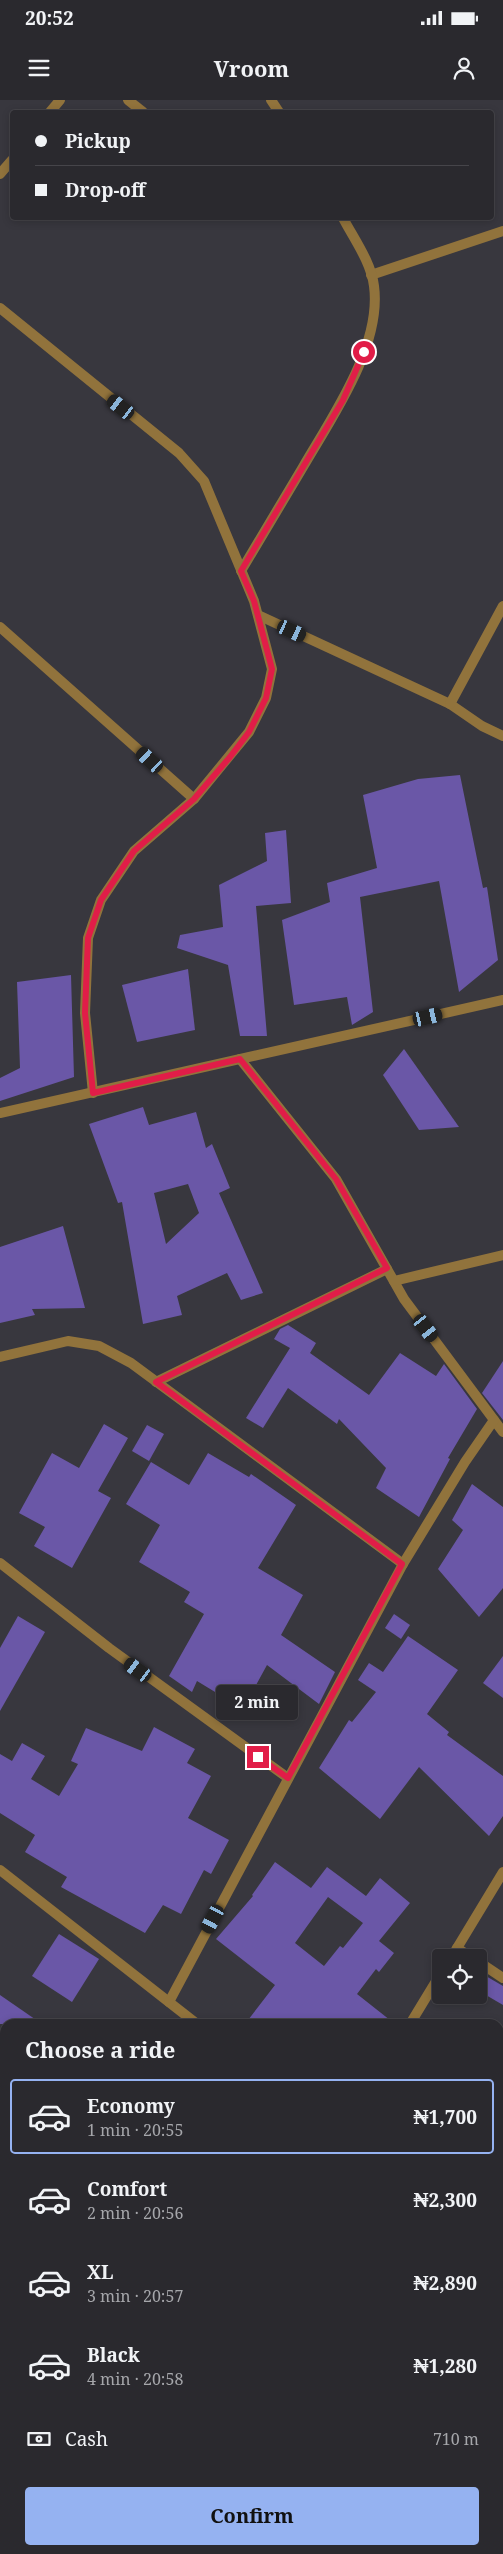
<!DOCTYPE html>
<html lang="en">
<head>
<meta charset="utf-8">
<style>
  body { margin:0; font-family:"Noto Serif",serif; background:#323136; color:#f1f3f6; height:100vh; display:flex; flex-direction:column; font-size:19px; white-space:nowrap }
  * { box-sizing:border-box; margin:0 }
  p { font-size:16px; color:#a5a6aa }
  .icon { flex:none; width:28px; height:28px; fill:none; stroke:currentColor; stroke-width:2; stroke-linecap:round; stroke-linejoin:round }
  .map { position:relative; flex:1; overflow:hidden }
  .panel { position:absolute; left:0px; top:1919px; width:504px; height:536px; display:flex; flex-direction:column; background:#2a292e; border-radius:15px 15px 0 0; box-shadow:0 2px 8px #0003,0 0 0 1px #46454a }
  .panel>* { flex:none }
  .guide { position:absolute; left:10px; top:10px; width:484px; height:110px; border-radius:5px; box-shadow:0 2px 8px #0003,0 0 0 1px #46454a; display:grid; align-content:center; height:110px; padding:0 25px; background:#2a292e }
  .controls { position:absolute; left:432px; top:1849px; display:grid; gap:10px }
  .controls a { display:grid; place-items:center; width:55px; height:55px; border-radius:5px; background:#2a292e; box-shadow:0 2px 8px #0003,0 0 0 1px #46454a; font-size:25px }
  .end { position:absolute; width:22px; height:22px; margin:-11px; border:6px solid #e11d48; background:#fff; box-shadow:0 0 0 2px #fff }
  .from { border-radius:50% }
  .bubble { position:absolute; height:35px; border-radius:5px; background:#2a292e; box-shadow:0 2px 8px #0003,0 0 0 1px #46454a; font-size:16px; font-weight:700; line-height:35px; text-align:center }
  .car { position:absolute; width:15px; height:30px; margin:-15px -8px; border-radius:6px; box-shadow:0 0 4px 1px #0007; background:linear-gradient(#222 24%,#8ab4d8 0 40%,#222 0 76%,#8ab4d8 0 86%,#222 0) }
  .guide b { display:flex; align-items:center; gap:18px; height:48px; font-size:19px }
  .guide b+b { border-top:1px solid #46454a }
  .guide i { width:12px; height:12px; background:#f1f3f6 }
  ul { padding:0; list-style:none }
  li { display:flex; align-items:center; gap:15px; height:75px; margin:0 10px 8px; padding:0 15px; border:2px solid transparent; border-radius:5px }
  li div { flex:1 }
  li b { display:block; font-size:19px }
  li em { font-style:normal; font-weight:700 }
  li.active { border-color:#95b2f1 }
  li>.icon { width:45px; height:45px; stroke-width:1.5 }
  h2 { padding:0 25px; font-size:22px; line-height:60px }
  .pay { display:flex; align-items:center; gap:12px; height:55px; padding:0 25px; font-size:19px }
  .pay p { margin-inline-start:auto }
  .button { display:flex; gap:10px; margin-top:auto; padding:10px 25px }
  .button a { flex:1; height:58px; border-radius:5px; background:#95b2f1; color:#111; font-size:20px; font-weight:700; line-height:58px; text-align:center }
  .status { display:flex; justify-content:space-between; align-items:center; height:35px; padding:0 25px; background:#2a292e; direction:ltr }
  .status svg { height:14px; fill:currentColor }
  header { display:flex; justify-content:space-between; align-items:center; height:65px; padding:0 25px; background:#2a292e; font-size:22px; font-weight:700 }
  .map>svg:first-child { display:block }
  .building { fill:#6a57a7; fill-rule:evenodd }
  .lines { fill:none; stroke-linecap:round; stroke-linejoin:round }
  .minor { stroke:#91733c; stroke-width:10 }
  .route { stroke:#e11d48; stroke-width:6 }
</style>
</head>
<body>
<div class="status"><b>20:52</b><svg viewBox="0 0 49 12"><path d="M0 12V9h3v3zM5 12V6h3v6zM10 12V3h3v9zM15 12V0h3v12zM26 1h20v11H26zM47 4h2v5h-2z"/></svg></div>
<header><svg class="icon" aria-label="menu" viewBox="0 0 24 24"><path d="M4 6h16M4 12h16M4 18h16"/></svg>Vroom<svg class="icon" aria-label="person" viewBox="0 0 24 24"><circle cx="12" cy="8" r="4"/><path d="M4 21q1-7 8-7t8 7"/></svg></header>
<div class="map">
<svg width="503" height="2454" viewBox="0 0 503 2454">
  <rect width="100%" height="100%" fill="#38373e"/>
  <g class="building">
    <polygon points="460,675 483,788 487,787 498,860 459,892 439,781 360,797 373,912 352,925 347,897 294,905 282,820 330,802 327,783 377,768 363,695 418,679"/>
    <polygon points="286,730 291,803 256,806 267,936 240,936 228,865 177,848 180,835 223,827 219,785 267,761 265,733"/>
    <polygon points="188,869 195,930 137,942 122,885"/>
    <polygon points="71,875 74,977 0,1001 0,978 20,968 17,882"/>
    <polygon points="404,949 459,1027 419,1030 383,975"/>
    <path d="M 143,1007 L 149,1025 L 196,1012 L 206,1048 L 212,1044 L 230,1088 L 219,1093 L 263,1193 L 241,1200 L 227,1173 L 177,1196 L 182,1215 L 143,1224 L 122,1102 L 118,1103 L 89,1024 ZM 188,1084 L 199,1113 L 166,1144 L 154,1093 Z"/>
    <polygon points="63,1126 85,1208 32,1209 35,1215 0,1223 0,1147"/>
    <polygon points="288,1225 316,1243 310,1253 369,1295 400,1253 436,1276 444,1264 477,1309 448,1358 450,1359 419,1417 376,1388 386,1368 339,1319 337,1324 288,1288 263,1328 246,1318 290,1248 274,1239 280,1229"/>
    <polygon points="503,1261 503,1320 482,1293"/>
    <polygon points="104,1324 128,1338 98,1391 111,1398 72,1468 34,1446 45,1427 19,1413 52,1353 79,1368"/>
    <polygon points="147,1325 164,1334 149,1361 132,1351"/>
    <polygon points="208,1353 249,1377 251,1374 296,1405 258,1468 303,1495 281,1535 335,1572 319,1604 267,1565 243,1609 197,1581 192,1592 169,1576 204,1514 184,1502 190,1492 139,1462 160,1425 126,1404 151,1362 189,1385"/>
    <polygon points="472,1384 503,1407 503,1488 479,1517 438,1469 463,1430 452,1420"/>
    <polygon points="394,1514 410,1525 401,1539 385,1528"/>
    <polygon points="18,1516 45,1532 0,1611 0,1548"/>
    <polygon points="408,1536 458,1570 427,1614 449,1632 447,1635 503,1676 503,1716 489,1736 419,1667 380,1719 319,1668 349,1620 352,1622 376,1592 358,1580 369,1563 383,1572"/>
    <polygon points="503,1556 503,1598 483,1583"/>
    <polygon points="154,1627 195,1649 187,1663 211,1676 188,1718 229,1740 211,1774 204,1770 181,1814 163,1805 145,1833 61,1787 67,1777 25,1752 35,1735 0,1713 0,1654 12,1661 22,1643 45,1656 31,1679 59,1696 78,1664 71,1661 86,1628 142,1651"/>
    <path d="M 275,1762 L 311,1788 L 327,1767 L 366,1796 L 380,1778 L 410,1803 L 379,1841 L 394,1853 L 379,1872 L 376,1869 L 357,1894 L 395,1924 L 245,1924 L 275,1885 L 216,1839 L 253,1796 L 252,1795 ZM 328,1797 L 363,1823 L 343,1848 L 340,1846 L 324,1866 L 295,1843 Z"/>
    <polygon points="59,1834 99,1859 72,1902 32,1876"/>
    <polygon points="479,1872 503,1886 503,1905 479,1891"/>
    <polygon points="0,1895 42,1924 0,1924"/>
  </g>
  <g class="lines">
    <g class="minor">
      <polyline points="128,0 143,12"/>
      <polyline points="271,0 279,12"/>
      <polyline points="50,12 60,0"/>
      <polyline points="0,74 12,60"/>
      <polyline points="371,175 503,131"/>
      <polyline points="0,208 179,353 204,381 254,501 272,569 266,598 249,632 194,699 134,751 101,800 88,838 85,913 93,993"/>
      <path d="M 241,471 C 262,436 283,401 303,367 C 332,317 382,246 374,186 C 371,162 354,139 343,118"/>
      <polyline points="258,515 450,604 482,626 503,636"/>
      <polyline points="0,527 194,699"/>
      <polyline points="450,604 503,506"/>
      <polyline points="240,959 336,1079 404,1199 503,1332"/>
      <polyline points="0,1013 503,900"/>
      <polyline points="394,1181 503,1155"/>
      <polyline points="0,1257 68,1241 99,1246 131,1263 403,1464"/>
      <polyline points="156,1282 387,1169"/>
      <polyline points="0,1463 109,1548 288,1678"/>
      <polyline points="0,1770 197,1924"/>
      <polyline points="457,1848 472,1858"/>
      <polyline points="451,1858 503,1772"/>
      <polyline points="479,1862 503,1878"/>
      <polyline points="169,1902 403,1464 465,1362 494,1320"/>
      <polyline points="410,1924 441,1873"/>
      <polyline points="0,2077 5,2082"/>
      <polyline points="0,2147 5,2140"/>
      <polyline points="499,2169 503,2173"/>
      <polyline points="78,2450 81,2454"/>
      <polyline points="424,2454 424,2450"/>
    </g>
  </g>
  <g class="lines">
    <polyline class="route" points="258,1657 288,1678 402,1464 156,1282 387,1168 336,1079 240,959 93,993 85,913 88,838 101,800 134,751 194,699 230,657 249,632 266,598 272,569 254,501 241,471 343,300 364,252"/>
  </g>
</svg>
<div class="controls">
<a><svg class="icon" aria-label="locate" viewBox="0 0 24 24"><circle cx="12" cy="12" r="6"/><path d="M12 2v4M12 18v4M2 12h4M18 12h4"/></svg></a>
</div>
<i class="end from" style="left:364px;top:252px"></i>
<i class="end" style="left:258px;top:1657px"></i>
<div class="bubble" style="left:216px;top:1585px;width:82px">2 min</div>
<i class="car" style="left:121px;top:307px;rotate:308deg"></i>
<i class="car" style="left:292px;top:531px;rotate:115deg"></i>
<i class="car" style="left:150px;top:660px;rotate:312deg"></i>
<i class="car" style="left:428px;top:917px;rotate:77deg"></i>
<i class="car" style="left:426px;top:1228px;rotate:143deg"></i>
<i class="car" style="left:138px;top:1570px;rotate:306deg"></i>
<i class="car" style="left:213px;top:1819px;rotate:208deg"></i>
<div class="guide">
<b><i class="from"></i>Pickup</b>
<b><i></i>Drop-off</b>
</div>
<section class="panel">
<h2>Choose a ride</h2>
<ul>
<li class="active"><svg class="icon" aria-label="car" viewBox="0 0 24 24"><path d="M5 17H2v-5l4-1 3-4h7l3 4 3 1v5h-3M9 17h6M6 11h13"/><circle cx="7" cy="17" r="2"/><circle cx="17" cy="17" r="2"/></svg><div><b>Economy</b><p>1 min · 20:55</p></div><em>₦1,700</em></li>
<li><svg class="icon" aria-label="car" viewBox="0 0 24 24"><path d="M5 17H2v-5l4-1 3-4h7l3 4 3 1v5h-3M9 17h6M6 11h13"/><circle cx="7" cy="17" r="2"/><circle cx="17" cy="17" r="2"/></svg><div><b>Comfort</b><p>2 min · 20:56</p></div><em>₦2,300</em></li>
<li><svg class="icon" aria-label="car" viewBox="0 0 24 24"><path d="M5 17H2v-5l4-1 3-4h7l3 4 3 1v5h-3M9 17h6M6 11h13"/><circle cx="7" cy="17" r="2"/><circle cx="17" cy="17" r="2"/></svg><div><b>XL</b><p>3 min · 20:57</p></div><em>₦2,890</em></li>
<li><svg class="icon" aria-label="car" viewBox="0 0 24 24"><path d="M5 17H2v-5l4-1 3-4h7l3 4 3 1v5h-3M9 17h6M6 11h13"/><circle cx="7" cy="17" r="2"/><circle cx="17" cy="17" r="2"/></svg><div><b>Black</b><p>4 min · 20:58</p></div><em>₦1,280</em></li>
</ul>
<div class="pay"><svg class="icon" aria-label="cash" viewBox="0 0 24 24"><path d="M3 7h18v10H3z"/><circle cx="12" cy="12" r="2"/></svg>Cash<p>710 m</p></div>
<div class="button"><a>Confirm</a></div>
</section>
</div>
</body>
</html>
